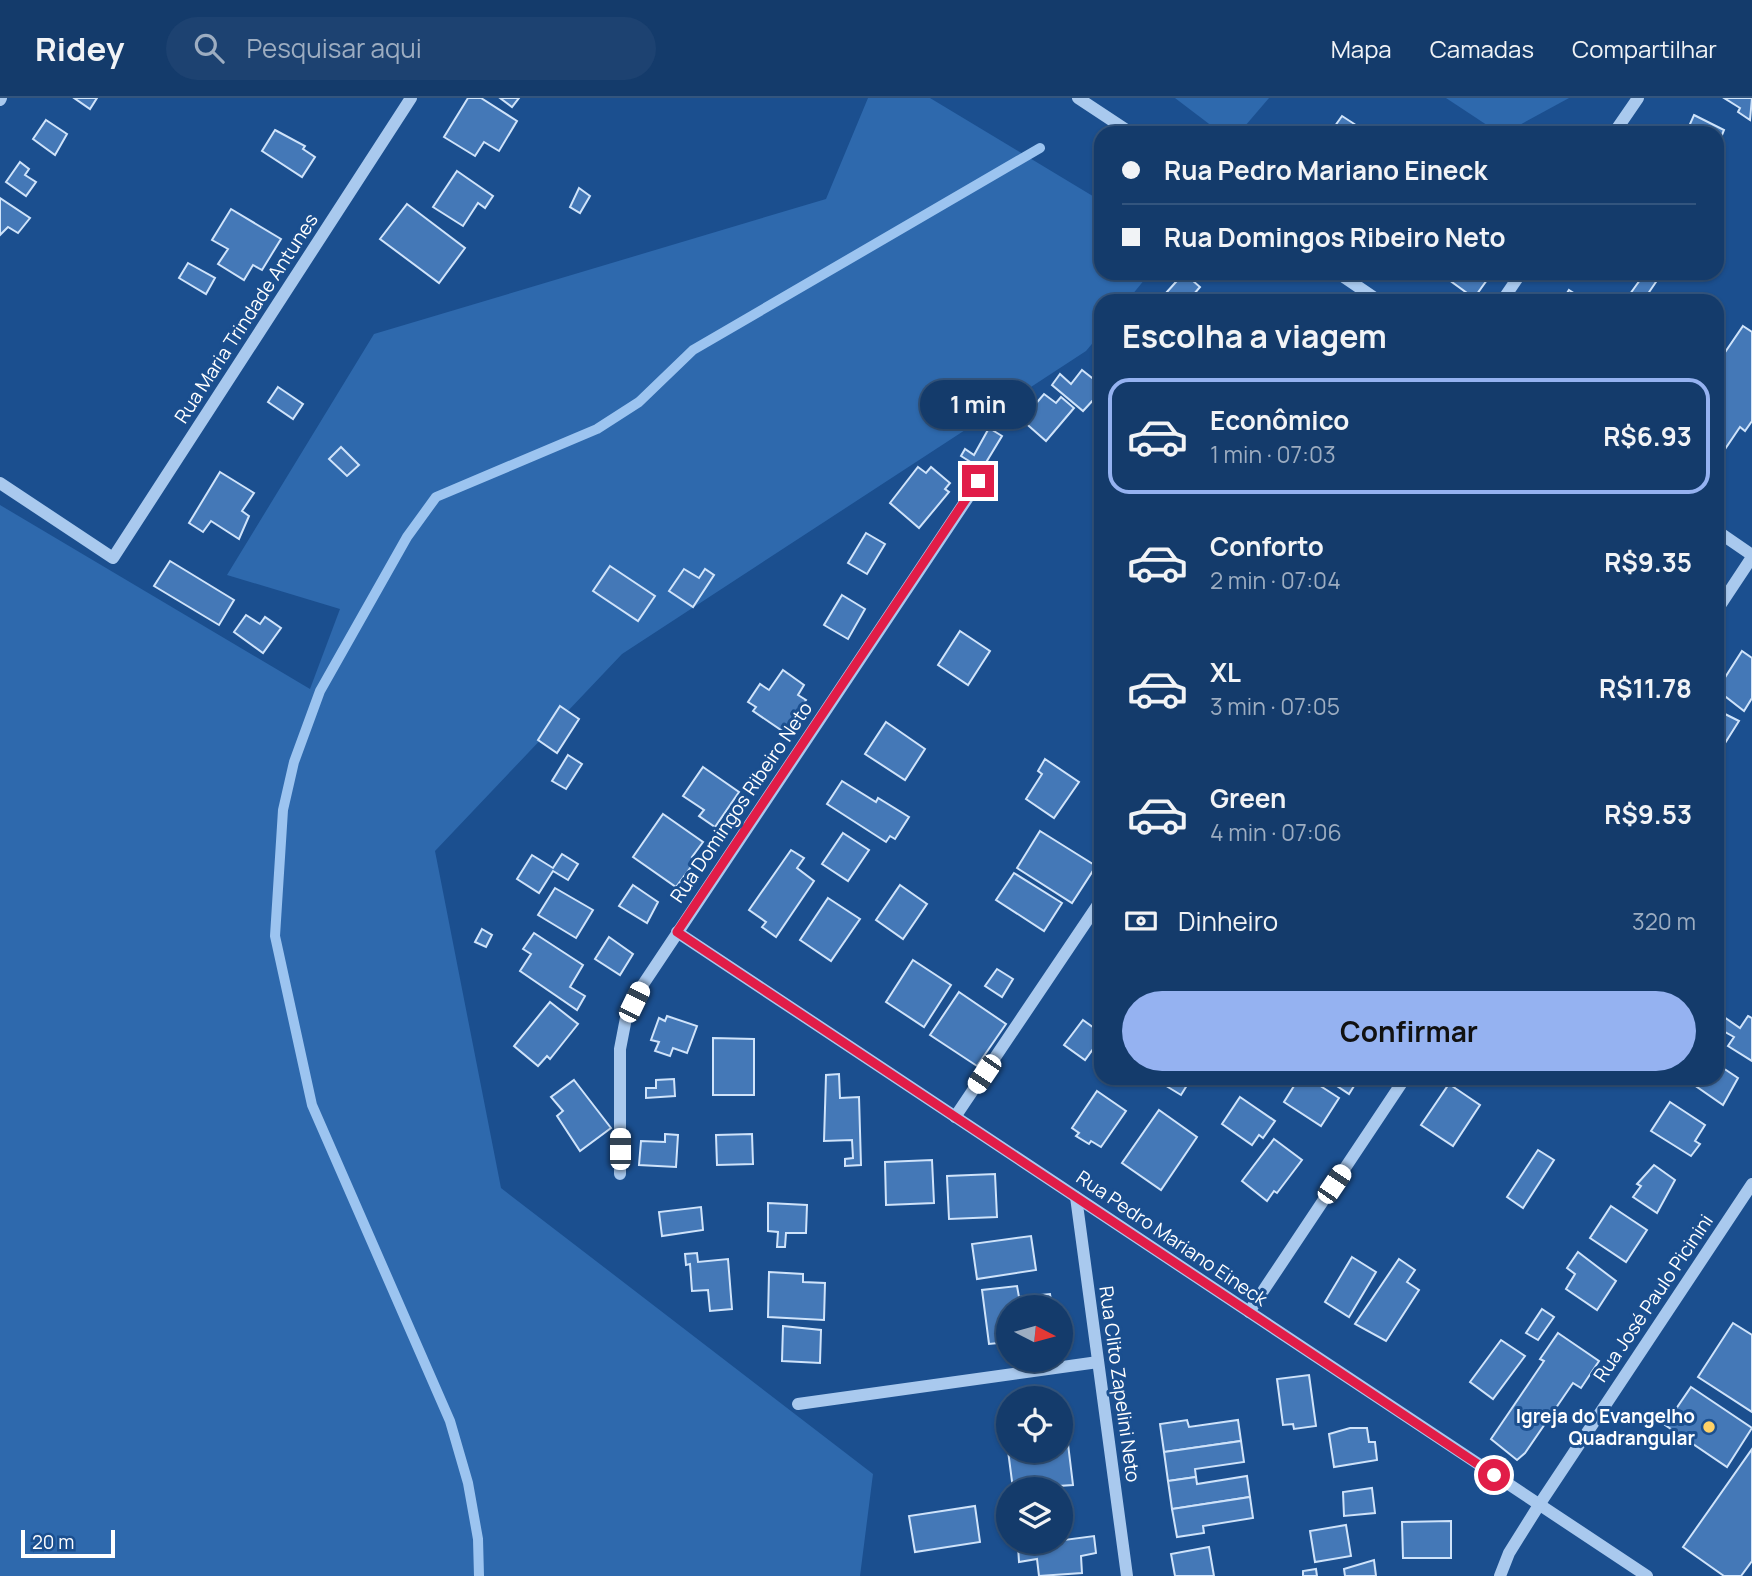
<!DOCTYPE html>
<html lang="pt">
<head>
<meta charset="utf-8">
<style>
  body { margin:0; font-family:Manrope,sans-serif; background:#1d4271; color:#f1f3f6; height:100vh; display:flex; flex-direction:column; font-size:26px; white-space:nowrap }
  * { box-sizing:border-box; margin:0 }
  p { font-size:23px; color:#9dadc1 }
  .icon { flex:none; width:38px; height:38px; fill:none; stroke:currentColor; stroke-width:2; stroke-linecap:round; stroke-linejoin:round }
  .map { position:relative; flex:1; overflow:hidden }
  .drawer { position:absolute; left:1094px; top:196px; width:630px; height:791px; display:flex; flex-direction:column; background:#143b6b; border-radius:21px; box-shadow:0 2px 5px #0004,0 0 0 2px #33557e }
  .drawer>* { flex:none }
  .hud { position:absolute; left:1094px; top:28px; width:630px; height:154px; border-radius:21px; box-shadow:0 2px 5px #0004,0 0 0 2px #33557e; display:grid; align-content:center; height:154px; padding:0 28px; background:#143b6b }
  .needle { width:46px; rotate:96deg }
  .tools { position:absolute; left:996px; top:1197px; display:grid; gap:14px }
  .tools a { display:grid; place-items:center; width:77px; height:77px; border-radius:50%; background:#143b6b; box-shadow:0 2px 5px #0004,0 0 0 2px #33557e; font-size:35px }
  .scale { position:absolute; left:21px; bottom:18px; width:94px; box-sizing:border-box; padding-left:7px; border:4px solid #fff; border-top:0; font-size:19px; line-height:24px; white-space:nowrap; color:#fff; -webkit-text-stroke:5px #1b4f8f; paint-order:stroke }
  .end { position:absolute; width:32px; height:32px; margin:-16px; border:9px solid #e11d48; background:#fff; box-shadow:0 0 0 4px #fff }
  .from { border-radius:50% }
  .bubble { position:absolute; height:49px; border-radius:24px; background:#143b6b; box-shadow:0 2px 5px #0004,0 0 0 2px #33557e; font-size:23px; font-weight:700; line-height:49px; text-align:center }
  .car { position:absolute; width:21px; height:42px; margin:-21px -10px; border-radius:9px; box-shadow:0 0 5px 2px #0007; background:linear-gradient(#fff 24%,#345 0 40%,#fff 0 76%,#345 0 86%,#fff 0) }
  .hud b { display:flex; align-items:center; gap:24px; height:66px; font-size:26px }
  .hud b+b { border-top:2px solid #33557e }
  .hud i { width:18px; height:18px; background:#f1f3f6 }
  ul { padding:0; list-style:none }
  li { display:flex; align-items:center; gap:21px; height:116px; margin:0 14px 10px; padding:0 14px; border:4px solid transparent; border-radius:21px }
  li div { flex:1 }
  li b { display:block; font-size:26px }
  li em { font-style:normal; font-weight:700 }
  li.current { border-color:#95b2f1 }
  li>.icon { width:63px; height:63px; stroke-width:1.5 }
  h2 { padding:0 28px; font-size:32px; line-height:84px }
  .pay { display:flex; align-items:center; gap:18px; height:77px; padding:0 28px; font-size:26px }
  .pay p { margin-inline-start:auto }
  .primary-button { display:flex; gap:14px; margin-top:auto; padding:14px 28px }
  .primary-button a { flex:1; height:80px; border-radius:42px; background:#95b2f1; color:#111; font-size:28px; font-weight:700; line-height:80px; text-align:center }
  header { display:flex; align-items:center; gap:42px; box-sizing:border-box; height:98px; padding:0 35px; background:#143b6b; border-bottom:2px solid #33557e }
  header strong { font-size:33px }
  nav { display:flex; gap:38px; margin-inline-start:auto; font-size:24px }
  .search { width:490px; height:63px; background:#1d4271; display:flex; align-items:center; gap:18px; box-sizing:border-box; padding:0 24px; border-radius:38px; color:#9dadc1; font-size:26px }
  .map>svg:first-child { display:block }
  .green { fill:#2e69ad }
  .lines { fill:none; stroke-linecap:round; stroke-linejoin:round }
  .stream { stroke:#9cc4f0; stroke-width:10 }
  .building { fill:#4478b7; stroke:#cfe3fa; stroke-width:2 }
  .minor { stroke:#a9c9ee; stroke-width:12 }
  .route { stroke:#e11d48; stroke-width:9 }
  .poi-dot { fill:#ffd166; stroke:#1b4f8f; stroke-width:2.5 }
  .labels { text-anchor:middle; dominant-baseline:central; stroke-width:6; stroke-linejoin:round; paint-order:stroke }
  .street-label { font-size:19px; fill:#fff; stroke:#1b4f8f }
  .poi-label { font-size:19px; font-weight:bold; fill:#fff; stroke:#1b4f8f; text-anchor:end }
</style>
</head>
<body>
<header>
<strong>Ridey</strong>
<div class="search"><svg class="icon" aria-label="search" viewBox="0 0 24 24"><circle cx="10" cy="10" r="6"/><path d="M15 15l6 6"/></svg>Pesquisar aqui</div>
<nav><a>Mapa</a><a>Camadas</a><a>Compartilhar</a></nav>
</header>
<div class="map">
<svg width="1752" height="1478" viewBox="0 0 1752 1478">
  <rect width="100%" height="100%" fill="#1b4f8f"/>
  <g class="green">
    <polygon points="868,0 930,0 1101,103 1101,175 1150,175 1127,203 1101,203 1101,235 1086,253 622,556 435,753 501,1090 873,1376 860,1478 0,1478 0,407 310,591 340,511 227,477 374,236 826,101"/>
    <polygon points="1175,0 1269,0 1239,35 1221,35"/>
    <polygon points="1446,0 1569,0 1505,35 1499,35"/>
  </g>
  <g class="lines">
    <polyline class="stream" points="479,1478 478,1441 468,1385 450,1323 312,1007 275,838 283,712 294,664 320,593 407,439 436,399 597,331 639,304 693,252 1040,50"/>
  </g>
  <g class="building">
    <polygon points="74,0 97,0 90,11"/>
    <polygon points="468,0 481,0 517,23 499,53 484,44 475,58 444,39"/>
    <polygon points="500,0 519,0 512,9"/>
    <polygon points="1724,0 1752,0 1750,22 1738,14 1740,10"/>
    <polygon points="1694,17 1724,32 1717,49 1717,35 1686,35"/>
    <polygon points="1342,18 1362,31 1360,35 1330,35"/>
    <polygon points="46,22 67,36 55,57 33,41"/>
    <polygon points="275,32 305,48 303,51 315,59 302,79 262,53"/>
    <polygon points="20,64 29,71 25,77 36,84 26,98 6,84"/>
    <polygon points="457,73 493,98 485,110 478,105 463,128 433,109"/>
    <polygon points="579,90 590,98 580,115 570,109"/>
    <polygon points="0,100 30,120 18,135 8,129 0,137"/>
    <polygon points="407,106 465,150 439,185 380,141"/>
    <polygon points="231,111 281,141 262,172 253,167 244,182 218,166 228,151 212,142"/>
    <polygon points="188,165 215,180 206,196 179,180"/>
    <polygon points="1184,175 1200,189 1188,203 1175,203 1166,195"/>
    <polygon points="1448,175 1492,175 1474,200 1445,179"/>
    <polygon points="1645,175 1660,178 1643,203 1625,203"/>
    <polygon points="1569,192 1586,203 1562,203"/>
    <polygon points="1743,228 1752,234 1752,323 1745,333 1740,329 1717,363 1717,266"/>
    <polygon points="1082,272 1101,287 1101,303 1095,300 1083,313 1052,287 1060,276 1071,286"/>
    <polygon points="278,289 303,306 293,321 268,304"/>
    <polygon points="1044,296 1056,305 1061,299 1074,310 1046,343 1022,322"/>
    <polygon points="989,330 1002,338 982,371 961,358 965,351 974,357"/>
    <polygon points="341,349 359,367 347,378 329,361"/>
    <polygon points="918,369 926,375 931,369 950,385 945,391 949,394 919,430 890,405"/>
    <polygon points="220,374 254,395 242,413 249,418 239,441 211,423 203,434 189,425"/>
    <polygon points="866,435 885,446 867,476 848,465"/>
    <polygon points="170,463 234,502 219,527 154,488"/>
    <polygon points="610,468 655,498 638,523 593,493"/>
    <polygon points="684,471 699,480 705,471 714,477 693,509 669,493"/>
    <polygon points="842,497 865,511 848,541 824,527"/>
    <polygon points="246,517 260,526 265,519 281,530 263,555 234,534"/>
    <polygon points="960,533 990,553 968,587 938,567"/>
    <polygon points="1742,553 1752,560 1752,600 1744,613 1717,592"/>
    <polygon points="783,572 804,587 798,597 806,602 784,634 753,613 756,609 748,604 760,586 769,592"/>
    <polygon points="560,608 579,621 557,655 538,642"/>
    <polygon points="1717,612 1739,623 1720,653 1717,652"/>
    <polygon points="886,624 925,651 905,682 865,656"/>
    <polygon points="568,657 582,666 566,691 552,683"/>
    <polygon points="1045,661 1079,684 1054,720 1026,701 1042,676 1038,673"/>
    <polygon points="703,669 739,694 715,729 699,718 704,712 683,698"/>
    <polygon points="842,683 876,704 878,700 909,719 895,741 890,738 886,744 827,706"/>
    <polygon points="663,716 703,744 692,759 696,762 676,789 633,759"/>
    <polygon points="1040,733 1096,768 1072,805 1017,770"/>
    <polygon points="843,735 869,752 848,783 822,766"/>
    <polygon points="791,752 804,760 797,770 814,783 776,839 762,829 766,824 749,812"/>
    <polygon points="562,756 578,766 568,782 553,773 539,795 517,781 532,757 553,770"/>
    <polygon points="1014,775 1062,805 1044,833 996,802"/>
    <polygon points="633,787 658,804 647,825 619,808"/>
    <polygon points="900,787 927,806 903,841 876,822"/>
    <polygon points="555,790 593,812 576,840 538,817"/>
    <polygon points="828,800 860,821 831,863 800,842"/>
    <polygon points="482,831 492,837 486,849 475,844"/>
    <polygon points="534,835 583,867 570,889 585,898 577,912 520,873 531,856 523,851"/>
    <polygon points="609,839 633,856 620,877 595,861"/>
    <polygon points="913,862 951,887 924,929 886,904"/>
    <polygon points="997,871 1013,881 1002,899 985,888"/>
    <polygon points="959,894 1006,926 977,968 930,937"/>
    <polygon points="550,904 578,926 550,961 547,958 538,968 514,948"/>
    <polygon points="667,918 697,928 687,955 673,950 670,958 655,953 659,944 651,942 659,920 665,923"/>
    <polygon points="1748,918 1752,920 1752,963 1728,948 1734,939 1718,930 1724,919 1740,930"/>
    <polygon points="1083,922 1101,935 1101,940 1085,962 1064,947"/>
    <polygon points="713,940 754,941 754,997 713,997"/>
    <polygon points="1717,966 1738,980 1723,1007 1687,982 1717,980"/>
    <polygon points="839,976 840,1000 859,999 861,1067 845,1068 845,1061 853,1060 852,1042 824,1043 826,977"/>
    <polygon points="1167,980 1183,980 1189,984 1181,997 1163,986"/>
    <polygon points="1299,980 1308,980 1339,1000 1321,1028 1284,1004"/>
    <polygon points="1325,980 1359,980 1349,996"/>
    <polygon points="674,981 675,998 646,1000 646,990 656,990 656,982"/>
    <polygon points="574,982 611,1030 580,1053 557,1018 563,1013 551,999"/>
    <polygon points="1449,986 1480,1007 1453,1048 1421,1027"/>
    <polygon points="1097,993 1126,1013 1101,1049 1091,1043 1089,1046 1076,1038 1079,1035 1072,1030"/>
    <polygon points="1240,999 1275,1023 1263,1040 1259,1037 1252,1047 1222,1026"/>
    <polygon points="1670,1004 1705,1027 1695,1043 1700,1046 1691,1058 1651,1033"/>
    <polygon points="1159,1012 1197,1039 1161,1092 1122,1065"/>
    <polygon points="665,1036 678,1037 676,1069 639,1067 641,1043 665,1044"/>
    <polygon points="752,1036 753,1066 717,1067 716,1037"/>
    <polygon points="1274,1041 1302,1062 1277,1095 1274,1093 1267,1103 1242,1083"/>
    <polygon points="1538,1052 1554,1062 1523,1110 1507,1099"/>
    <polygon points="932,1062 934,1105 886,1107 885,1064"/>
    <polygon points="1654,1067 1675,1082 1657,1115 1633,1099 1641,1088 1637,1086"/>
    <polygon points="995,1076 997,1119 949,1121 947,1078"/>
    <polygon points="768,1105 807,1107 806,1135 786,1135 785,1149 777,1149 778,1134 768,1133"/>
    <polygon points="1611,1108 1647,1132 1626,1164 1590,1140"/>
    <polygon points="701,1109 703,1132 662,1138 659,1114"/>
    <polygon points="1031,1138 1036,1172 977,1181 972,1146"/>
    <polygon points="1578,1154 1616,1183 1597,1212 1566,1191 1575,1176 1567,1170"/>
    <polygon points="697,1155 698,1164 728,1161 732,1211 710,1213 708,1192 692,1193 690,1166 686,1167 685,1156"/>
    <polygon points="1352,1159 1376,1174 1349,1219 1325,1204"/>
    <polygon points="1399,1161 1415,1172 1407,1184 1419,1192 1386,1243 1355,1226"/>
    <polygon points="769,1174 803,1176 803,1184 825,1185 824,1222 768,1219"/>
    <polygon points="1017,1188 1019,1199 1050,1196 1052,1209 1008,1209 1008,1244 989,1246 982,1192"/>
    <polygon points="1542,1211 1554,1219 1538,1242 1526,1235"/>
    <polygon points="1733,1225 1752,1237 1752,1314 1698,1279"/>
    <polygon points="783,1228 821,1232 820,1265 782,1263"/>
    <polygon points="1558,1235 1599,1263 1581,1290 1573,1285 1525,1355 1517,1362 1491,1341 1544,1263 1540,1261"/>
    <polygon points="1501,1242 1525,1258 1493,1301 1470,1284"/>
    <polygon points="1309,1277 1316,1328 1294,1331 1293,1326 1283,1327 1277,1281"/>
    <polygon points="1691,1289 1752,1330 1727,1369 1665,1327"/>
    <polygon points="1064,1313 1073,1387 1013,1391 1004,1322 1008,1321 1008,1353 1060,1353 1060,1314"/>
    <polygon points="1187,1322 1189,1329 1238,1322 1241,1343 1164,1354 1160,1326"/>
    <polygon points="1350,1330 1367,1330 1369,1344 1375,1344 1377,1362 1334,1369 1329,1336"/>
    <polygon points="1241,1343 1244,1364 1195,1371 1196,1379 1168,1383 1164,1354"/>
    <polygon points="1752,1351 1752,1463 1741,1478 1724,1478 1683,1449"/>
    <polygon points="1247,1378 1250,1399 1172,1411 1168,1383 1196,1379 1197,1386"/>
    <polygon points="1372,1390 1375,1415 1344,1418 1343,1394"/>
    <polygon points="1250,1399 1253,1420 1203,1428 1204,1435 1177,1439 1172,1411"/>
    <polygon points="975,1408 980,1444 915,1454 909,1418"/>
    <polygon points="1451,1423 1451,1460 1403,1460 1402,1424"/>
    <polygon points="1346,1427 1351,1458 1315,1464 1310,1433"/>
    <polygon points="1094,1438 1096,1455 1081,1458 1082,1475 1039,1478 1037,1461 1019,1464 1018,1448"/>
    <polygon points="1209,1449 1214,1478 1175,1478 1171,1456"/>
    <polygon points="1374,1462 1376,1478 1345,1478 1344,1471"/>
    <polygon points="1316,1471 1317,1478 1303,1478 1303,1473"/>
  </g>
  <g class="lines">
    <g class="minor">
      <polyline points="1078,0 1131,35"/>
      <polyline points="0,2 1,0"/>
      <polyline points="1614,35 1638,0"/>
      <polyline points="1338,175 1379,203"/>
      <polyline points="1502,203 1521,175"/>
      <polyline points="0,385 113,460 411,0"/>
      <polyline points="1717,433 1752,457"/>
      <polyline points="1717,512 1752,459"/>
      <polyline points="677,834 1647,1478"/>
      <polyline points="955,1019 1101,802"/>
      <polyline points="620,1076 620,951 626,920 642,888 979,383"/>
      <polyline points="1076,1099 1127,1478"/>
      <polyline points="1249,1214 1405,980"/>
      <polyline points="798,1306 1098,1264"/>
      <polyline points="1500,1478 1509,1455 1539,1407 1752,1086"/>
    </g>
  </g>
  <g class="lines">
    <polyline class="route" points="978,383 677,834 1494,1377"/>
  </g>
  <circle class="poi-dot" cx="1709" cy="1329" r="7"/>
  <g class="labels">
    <g class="street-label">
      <text transform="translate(246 220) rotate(-57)">Rua Maria Trindade Antunes</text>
      <text transform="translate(741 704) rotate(-56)">Rua Domingos Ribeiro Neto</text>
      <text transform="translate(1172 1140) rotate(34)">Rua Pedro Mariano Eineck</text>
      <text transform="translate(1653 1200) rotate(-56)">Rua José Paulo Picinini</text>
      <text transform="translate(1120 1286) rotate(82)">Rua Clito Zapelini Neto</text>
    </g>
    <g class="poi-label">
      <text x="1695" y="1318">Igreja do Evangelho<tspan x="1695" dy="22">Quadrangular</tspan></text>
    </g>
  </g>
</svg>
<div class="tools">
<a><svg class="needle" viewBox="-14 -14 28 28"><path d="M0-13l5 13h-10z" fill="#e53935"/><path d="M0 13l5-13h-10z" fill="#9dadc1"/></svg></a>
<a><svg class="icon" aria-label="locate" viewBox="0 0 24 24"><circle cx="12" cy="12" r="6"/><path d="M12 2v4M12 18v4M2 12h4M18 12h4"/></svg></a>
<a><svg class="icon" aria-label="layers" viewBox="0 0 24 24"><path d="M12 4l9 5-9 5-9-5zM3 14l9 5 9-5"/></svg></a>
</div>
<div class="scale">20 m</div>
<i class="end from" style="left:1494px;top:1377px"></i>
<i class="end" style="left:978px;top:383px"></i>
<div class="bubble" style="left:920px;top:282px;width:116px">1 min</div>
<i class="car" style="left:634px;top:904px;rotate:26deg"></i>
<i class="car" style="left:984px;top:976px;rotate:214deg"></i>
<i class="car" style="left:620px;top:1051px;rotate:0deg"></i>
<i class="car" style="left:1334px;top:1086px;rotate:34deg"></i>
<div class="hud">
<b><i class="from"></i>Rua Pedro Mariano Eineck</b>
<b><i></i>Rua Domingos Ribeiro Neto</b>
</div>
<section class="drawer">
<h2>Escolha a viagem</h2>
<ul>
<li class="current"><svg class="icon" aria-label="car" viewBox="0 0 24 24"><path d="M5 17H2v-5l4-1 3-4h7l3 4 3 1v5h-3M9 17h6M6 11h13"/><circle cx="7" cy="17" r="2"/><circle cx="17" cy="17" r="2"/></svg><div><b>Econômico</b><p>1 min · 07:03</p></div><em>R$6.93</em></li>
<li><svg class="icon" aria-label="car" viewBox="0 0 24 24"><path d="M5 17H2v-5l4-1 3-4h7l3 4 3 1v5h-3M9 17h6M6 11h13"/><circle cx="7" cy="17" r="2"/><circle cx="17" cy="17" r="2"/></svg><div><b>Conforto</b><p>2 min · 07:04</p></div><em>R$9.35</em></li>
<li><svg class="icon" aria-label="car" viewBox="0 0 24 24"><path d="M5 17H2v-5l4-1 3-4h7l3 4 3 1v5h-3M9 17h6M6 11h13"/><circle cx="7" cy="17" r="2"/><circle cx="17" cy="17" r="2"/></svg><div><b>XL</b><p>3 min · 07:05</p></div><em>R$11.78</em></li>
<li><svg class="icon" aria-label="car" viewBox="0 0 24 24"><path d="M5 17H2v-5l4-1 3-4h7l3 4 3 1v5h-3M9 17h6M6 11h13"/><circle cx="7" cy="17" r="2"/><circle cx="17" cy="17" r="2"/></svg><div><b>Green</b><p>4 min · 07:06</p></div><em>R$9.53</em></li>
</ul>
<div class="pay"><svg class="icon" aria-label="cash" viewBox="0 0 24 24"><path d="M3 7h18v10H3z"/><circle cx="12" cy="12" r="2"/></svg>Dinheiro<p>320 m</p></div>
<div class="primary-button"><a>Confirmar</a></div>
</section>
</div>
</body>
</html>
